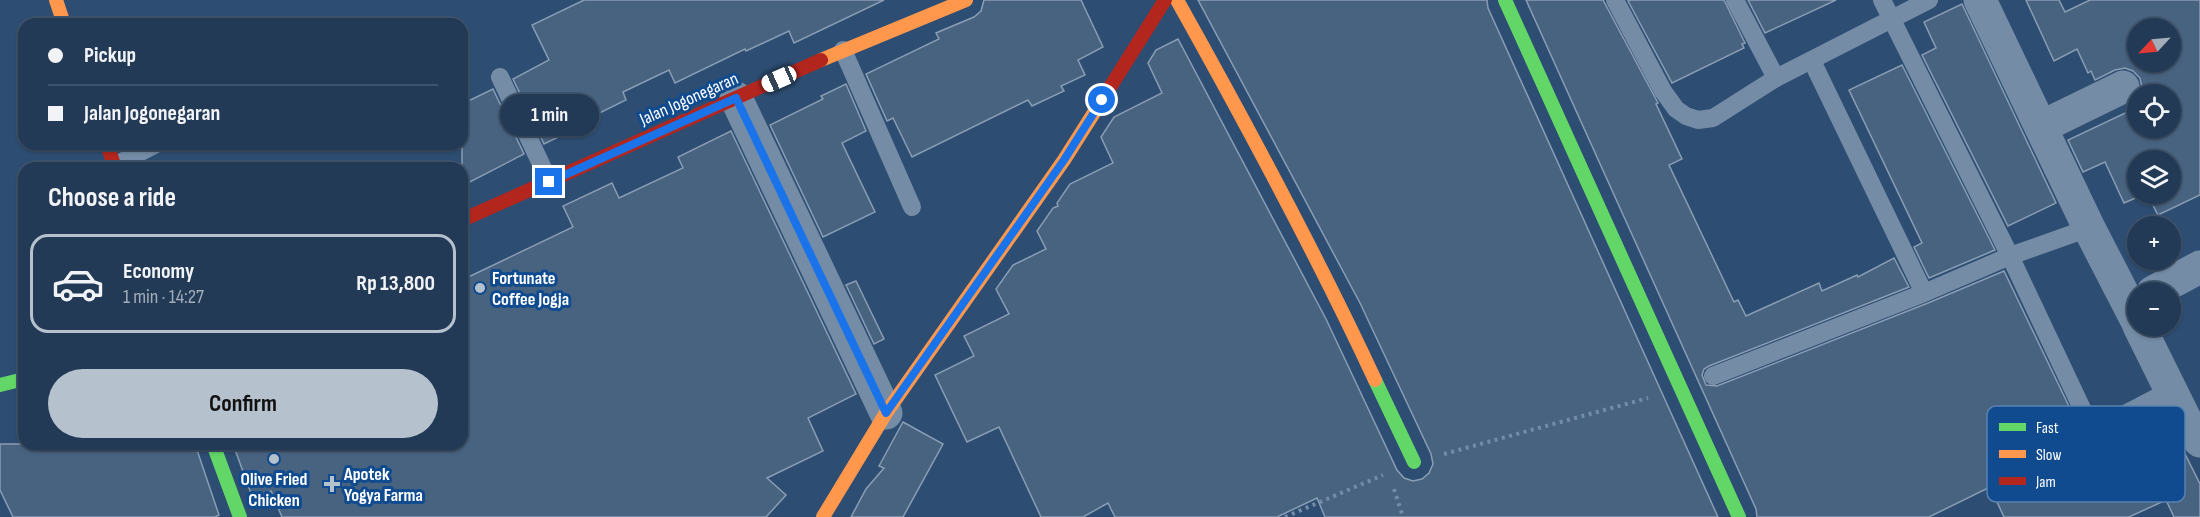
<!DOCTYPE html>
<html lang="en">
<head>
<meta charset="utf-8">
<style>
  body { margin:0; font-family:"Sofia Sans Condensed",sans-serif; background:#2e4560; color:#f1f3f6; height:100vh; display:flex; flex-direction:column; font-size:22px; white-space:nowrap }
  * { box-sizing:border-box; margin:0 }
  p { font-size:20px; color:#a2adb9 }
  .icon { flex:none; width:33px; height:33px; fill:none; stroke:currentColor; stroke-width:2; stroke-linecap:round; stroke-linejoin:round }
  .map { position:relative; flex:1; overflow:hidden }
  .side { position:absolute; left:18px; top:162px; width:450px; height:288px; display:flex; flex-direction:column; background:#223a56; border-radius:18px; box-shadow:0 2px 4px #0004,0 0 0 2px #3f546c }
  .side>* { flex:none }
  .banner { position:absolute; left:18px; top:18px; width:450px; height:132px; border-radius:18px; box-shadow:0 2px 4px #0004,0 0 0 2px #3f546c; display:grid; align-content:center; height:132px; padding:0 30px; background:#223a56 }
  .needle { width:39px; rotate:244deg }
  .fabs { position:absolute; left:2127px; top:18px; display:grid; gap:12px }
  .fabs a { display:grid; place-items:center; width:54px; height:54px; border-radius:50%; background:#223a56; box-shadow:0 2px 4px #0004,0 0 0 2px #3f546c; font-size:30px }
  .end { position:absolute; width:27px; height:27px; margin:-14px; border:8px solid #1a73e8; background:#fff; box-shadow:0 0 0 3px #fff }
  .from { border-radius:50% }
  .bubble { position:absolute; height:42px; border-radius:21px; background:#223a56; box-shadow:0 2px 4px #0004,0 0 0 2px #3f546c; font-size:20px; font-weight:700; line-height:42px; text-align:center }
  .car { position:absolute; width:18px; height:36px; margin:-18px -9px; border-radius:8px; box-shadow:0 0 4px 2px #0007; background:linear-gradient(#fff 24%,#345 0 40%,#fff 0 76%,#345 0 86%,#fff 0) }
  .banner b { display:flex; align-items:center; gap:21px; height:57px; font-size:22px }
  .banner b+b { border-top:2px solid #3f546c }
  .banner i { width:15px; height:15px; background:#f1f3f6 }
  ul { padding:0; list-style:none }
  li { display:flex; align-items:center; gap:18px; height:99px; margin:0 12px 9px; padding:0 18px; border:3px solid transparent; border-radius:18px }
  li div { flex:1 }
  li b { display:block; font-size:22px }
  li em { font-style:normal; font-weight:700 }
  li.current { border-color:#b6c1ce }
  li>.icon { width:54px; height:54px; stroke-width:1.5 }
  h2 { padding:0 30px; font-size:27px; line-height:72px }
  .button { display:flex; gap:12px; margin-top:auto; padding:12px 30px }
  .button a { flex:1; height:69px; border-radius:36px; background:#b6c1ce; color:#111; font-size:24px; font-weight:700; line-height:69px; text-align:center }
  .map>svg:first-child { display:block }
  .building { fill:#486380; stroke:#899db3; stroke-width:1.5; fill-rule:evenodd }
  .lines { fill:none; stroke-linecap:round; stroke-linejoin:round }
  .path { stroke:#748ca6; stroke-width:4; stroke-dasharray:3 4.5; stroke-linecap:butt }
  .lane { stroke:#748ca6; stroke-width:18 }
  .street { stroke:#748ca6; stroke-width:33 }
  .fast { stroke:#63d668; stroke-width:14 }
  .slow { stroke:#ff974d; stroke-width:14 }
  .jam { stroke:#b3261e; stroke-width:14 }
  .route { stroke:#1a73e8; stroke-width:8 }
  .poi-dot { fill:#b6c1ce; stroke:#104b8f; stroke-width:2 }
  .labels { text-anchor:middle; dominant-baseline:central; stroke-width:6; stroke-linejoin:round; paint-order:stroke }
  .street-label { font-size:18px; fill:#fff; stroke:#104b8f }
  .poi-label { font-size:18px; font-weight:bold; fill:#fff; stroke:#104b8f; text-anchor:start }
  .key { fill:#104b8f; stroke:#5881b1; stroke-width:1.5 }
  .key-label { font-size:16px; fill:#fff }
</style>
</head>
<body>
<div class="map">
<svg width="2200" height="517" viewBox="0 0 2200 517">
  <rect width="100%" height="100%" fill="#2d4d72"/>
  <g class="building">
    <polygon points="584,0 884,0 794,43 789,31 746,51 745,49 675,83 669,70 623,92 626,100 569,128 571,131 544,144 513,79 549,60 532,25"/>
    <polygon points="984,0 1081,0 1103,47 1078,60 1085,75 1061,86 1064,91 1032,106 1028,100 912,157 893,118 887,121 866,74 939,39 936,33 974,17 981,11"/>
    <polygon points="1198,0 1487,0 1488,8 1718,517 1325,517 1317,498 1277,517 1115,517 1108,503 1083,517 1041,517 999,427 967,442 935,375 974,356 964,336 1009,314 996,289 1013,265 1046,249 1037,231 1053,208 1058,206 1057,203 1070,184 1113,163 1101,137 1114,117 1162,93 1148,63 1156,50 1178,39 1326,319 1397,470 1404,478 1413,481 1422,479 1429,473 1433,464 1431,454 1360,303"/>
    <polygon points="1526,0 1603,0 1658,103 1656,104 1682,159 1669,165 1734,302 1738,300 1746,316 1819,283 1822,291 1857,275 1858,277 1894,258 1909,287 1709,366 1704,369 1702,375 1706,385 1717,386 1928,303 2004,271 2078,425 2093,436 2107,436 2159,409 2174,440 2184,452 2200,484 2200,517 2174,517 2166,500 2129,517 2004,517 1990,487 1929,517 1757,517 1756,509"/>
    <polygon points="1631,0 1724,0 1745,43 1742,44 1744,48 1672,83 1628,1"/>
    <polygon points="1748,0 1836,0 1765,33"/>
    <path d="M 2026,0 L 2059,0 L 2065,12 L 2090,0 L 2200,0 L 2200,195 L 2158,215 L 2147,194 L 2170,194 L 2170,160 L 2138,160 L 2138,194 L 2145,194 L 2124,203 L 2105,162 L 2083,172 L 2068,140 L 2138,107 L 2138,128 L 2170,128 L 2170,94 L 2140,94 L 2142,88 L 2140,78 L 2133,71 L 2125,68 L 2115,70 L 2095,80 L 2091,71 L 2088,73 L 2077,49 L 2054,61 ZM 2138,28 L 2170,28 L 2170,62 L 2138,62 Z"/>
    <polygon points="1962,4 2056,203 2008,226 1922,55 1936,48 1924,22"/>
    <polygon points="1902,65 1995,250 1929,278 1914,247 1922,243 1849,90"/>
    <polygon points="846,84 866,131 842,143 875,212 823,237 770,125 823,99 821,96"/>
    <polygon points="493,89 524,154 462,186 462,104"/>
    <polygon points="731,131 856,394 808,418 823,451 767,478 786,495 766,517 282,517 271,491 253,499 233,444 462,444 462,280 573,227 563,206 612,183 619,198 683,168 678,157"/>
    <polygon points="856,281 884,339 874,344 846,285"/>
    <polygon points="903,422 943,444 903,517 851,517 866,489 884,468 879,466"/>
    <polygon points="0,444 195,444 219,515 215,517 13,517 0,490"/>
  </g>
  <g class="lines">
    <g class="path">
      <polyline points="1444,454 1648,398"/>
      <polyline points="1394,489 1403,517"/>
      <polyline points="1285,517 1383,475"/>
    </g>
    <g class="lane">
      <polyline points="1615,0 1663,91 1676,109 1686,116 1698,120 1713,118 1776,78"/>
      <polyline points="1735,0 1776,78 1929,0"/>
      <polyline points="1882,0 2010,256 2086,417 2095,425 2102,426 2171,390"/>
      <polyline points="843,50 912,207"/>
      <polyline points="1812,61 1924,293"/>
      <polyline points="500,77 549,181"/>
      <polyline points="114,166 156,144"/>
      <polyline points="1713,376 1924,293 2010,256 2089,228"/>
    </g>
    <g class="street">
      <polyline points="1980,0 2089,228 2138,323"/>
      <polyline points="736,98 886,413"/>
      <polyline points="2041,127 2123,87"/>
      <polyline points="2153,292 2200,267"/>
      <polyline points="2139,326 2191,431 2200,441"/>
    </g>
    <g class="fast">
      <polyline points="1505,0 1739,517"/>
      <polyline points="1375,380 1414,462"/>
      <polyline points="0,385 24,379"/>
      <polyline points="213,444 240,517"/>
    </g>
    <g class="slow">
      <polyline points="56,0 64,24"/>
      <path d="M 1177,0 C 1247,125 1315,251 1375,380"/>
      <polyline points="821,60 966,0"/>
      <polyline points="823,517 886,413 1064,160 1097,108"/>
    </g>
    <g class="jam">
      <polyline points="1097,108 1165,0"/>
      <polyline points="107,144 115,168"/>
      <polyline points="462,220 821,60"/>
    </g>
  </g>
  <g class="lines">
    <polyline class="route" points="549,182 736,98 886,413 1064,160 1102,100"/>
  </g>
  <g class="poi-dot">
    <circle cx="480" cy="288" r="6"/>
    <circle cx="274" cy="459" r="6"/>
    <path d="M329 475h6v6h6v6h-6v6h-6v-6h-6v-6h6z"/>
  </g>
  <g class="labels">
    <g class="street-label">
      <text transform="translate(689 99) rotate(-24)">Jalan Jogonegaran</text>
    </g>
    <g class="poi-label">
      <text x="492" y="278">Fortunate<tspan x="492" dy="21">Coffee Jogja</tspan></text>
      <text x="344" y="474">Apotek<tspan x="344" dy="21">Yogya Farma</tspan></text>
      <text x="274" y="479" text-anchor="middle">Olive Fried<tspan x="274" dy="21">Chicken</tspan></text>
    </g>
  </g>
  <rect x="1987" y="406" width="198" height="96" rx="9" class="key"/>
  <rect x="1999" y="423" width="27" height="8" fill="#63d668"/>
  <rect x="1999" y="450" width="27" height="8" fill="#ff974d"/>
  <rect x="1999" y="477" width="27" height="8" fill="#b3261e"/>
  <g class="key-label">
    <text x="2036" y="433">Fast</text>
    <text x="2036" y="460">Slow</text>
    <text x="2036" y="487">Jam</text>
  </g>
</svg>
<div class="fabs">
<a><svg class="needle" viewBox="-14 -14 28 28"><path d="M0-13l5 13h-10z" fill="#e53935"/><path d="M0 13l5-13h-10z" fill="#a2adb9"/></svg></a>
<a><svg class="icon" aria-label="locate" viewBox="0 0 24 24"><circle cx="12" cy="12" r="6"/><path d="M12 2v4M12 18v4M2 12h4M18 12h4"/></svg></a>
<a><svg class="icon" aria-label="layers" viewBox="0 0 24 24"><path d="M12 4l9 5-9 5-9-5zM3 14l9 5 9-5"/></svg></a>
<a>+</a>
<a>−</a>
</div>
<i class="end from" style="left:1102px;top:100px"></i>
<i class="end" style="left:549px;top:182px"></i>
<div class="bubble" style="left:500px;top:94px;width:99px">1 min</div>
<i class="car" style="left:779px;top:79px;rotate:246deg"></i>
<div class="banner">
<b><i class="from"></i>Pickup</b>
<b><i></i>Jalan Jogonegaran</b>
</div>
<section class="side">
<h2>Choose a ride</h2>
<ul>
<li class="current"><svg class="icon" aria-label="car" viewBox="0 0 24 24"><path d="M5 17H2v-5l4-1 3-4h7l3 4 3 1v5h-3M9 17h6M6 11h13"/><circle cx="7" cy="17" r="2"/><circle cx="17" cy="17" r="2"/></svg><div><b>Economy</b><p>1 min · 14:27</p></div><em>Rp 13,800</em></li>
</ul>
<div class="button"><a>Confirm</a></div>
</section>
</div>
</body>
</html>
